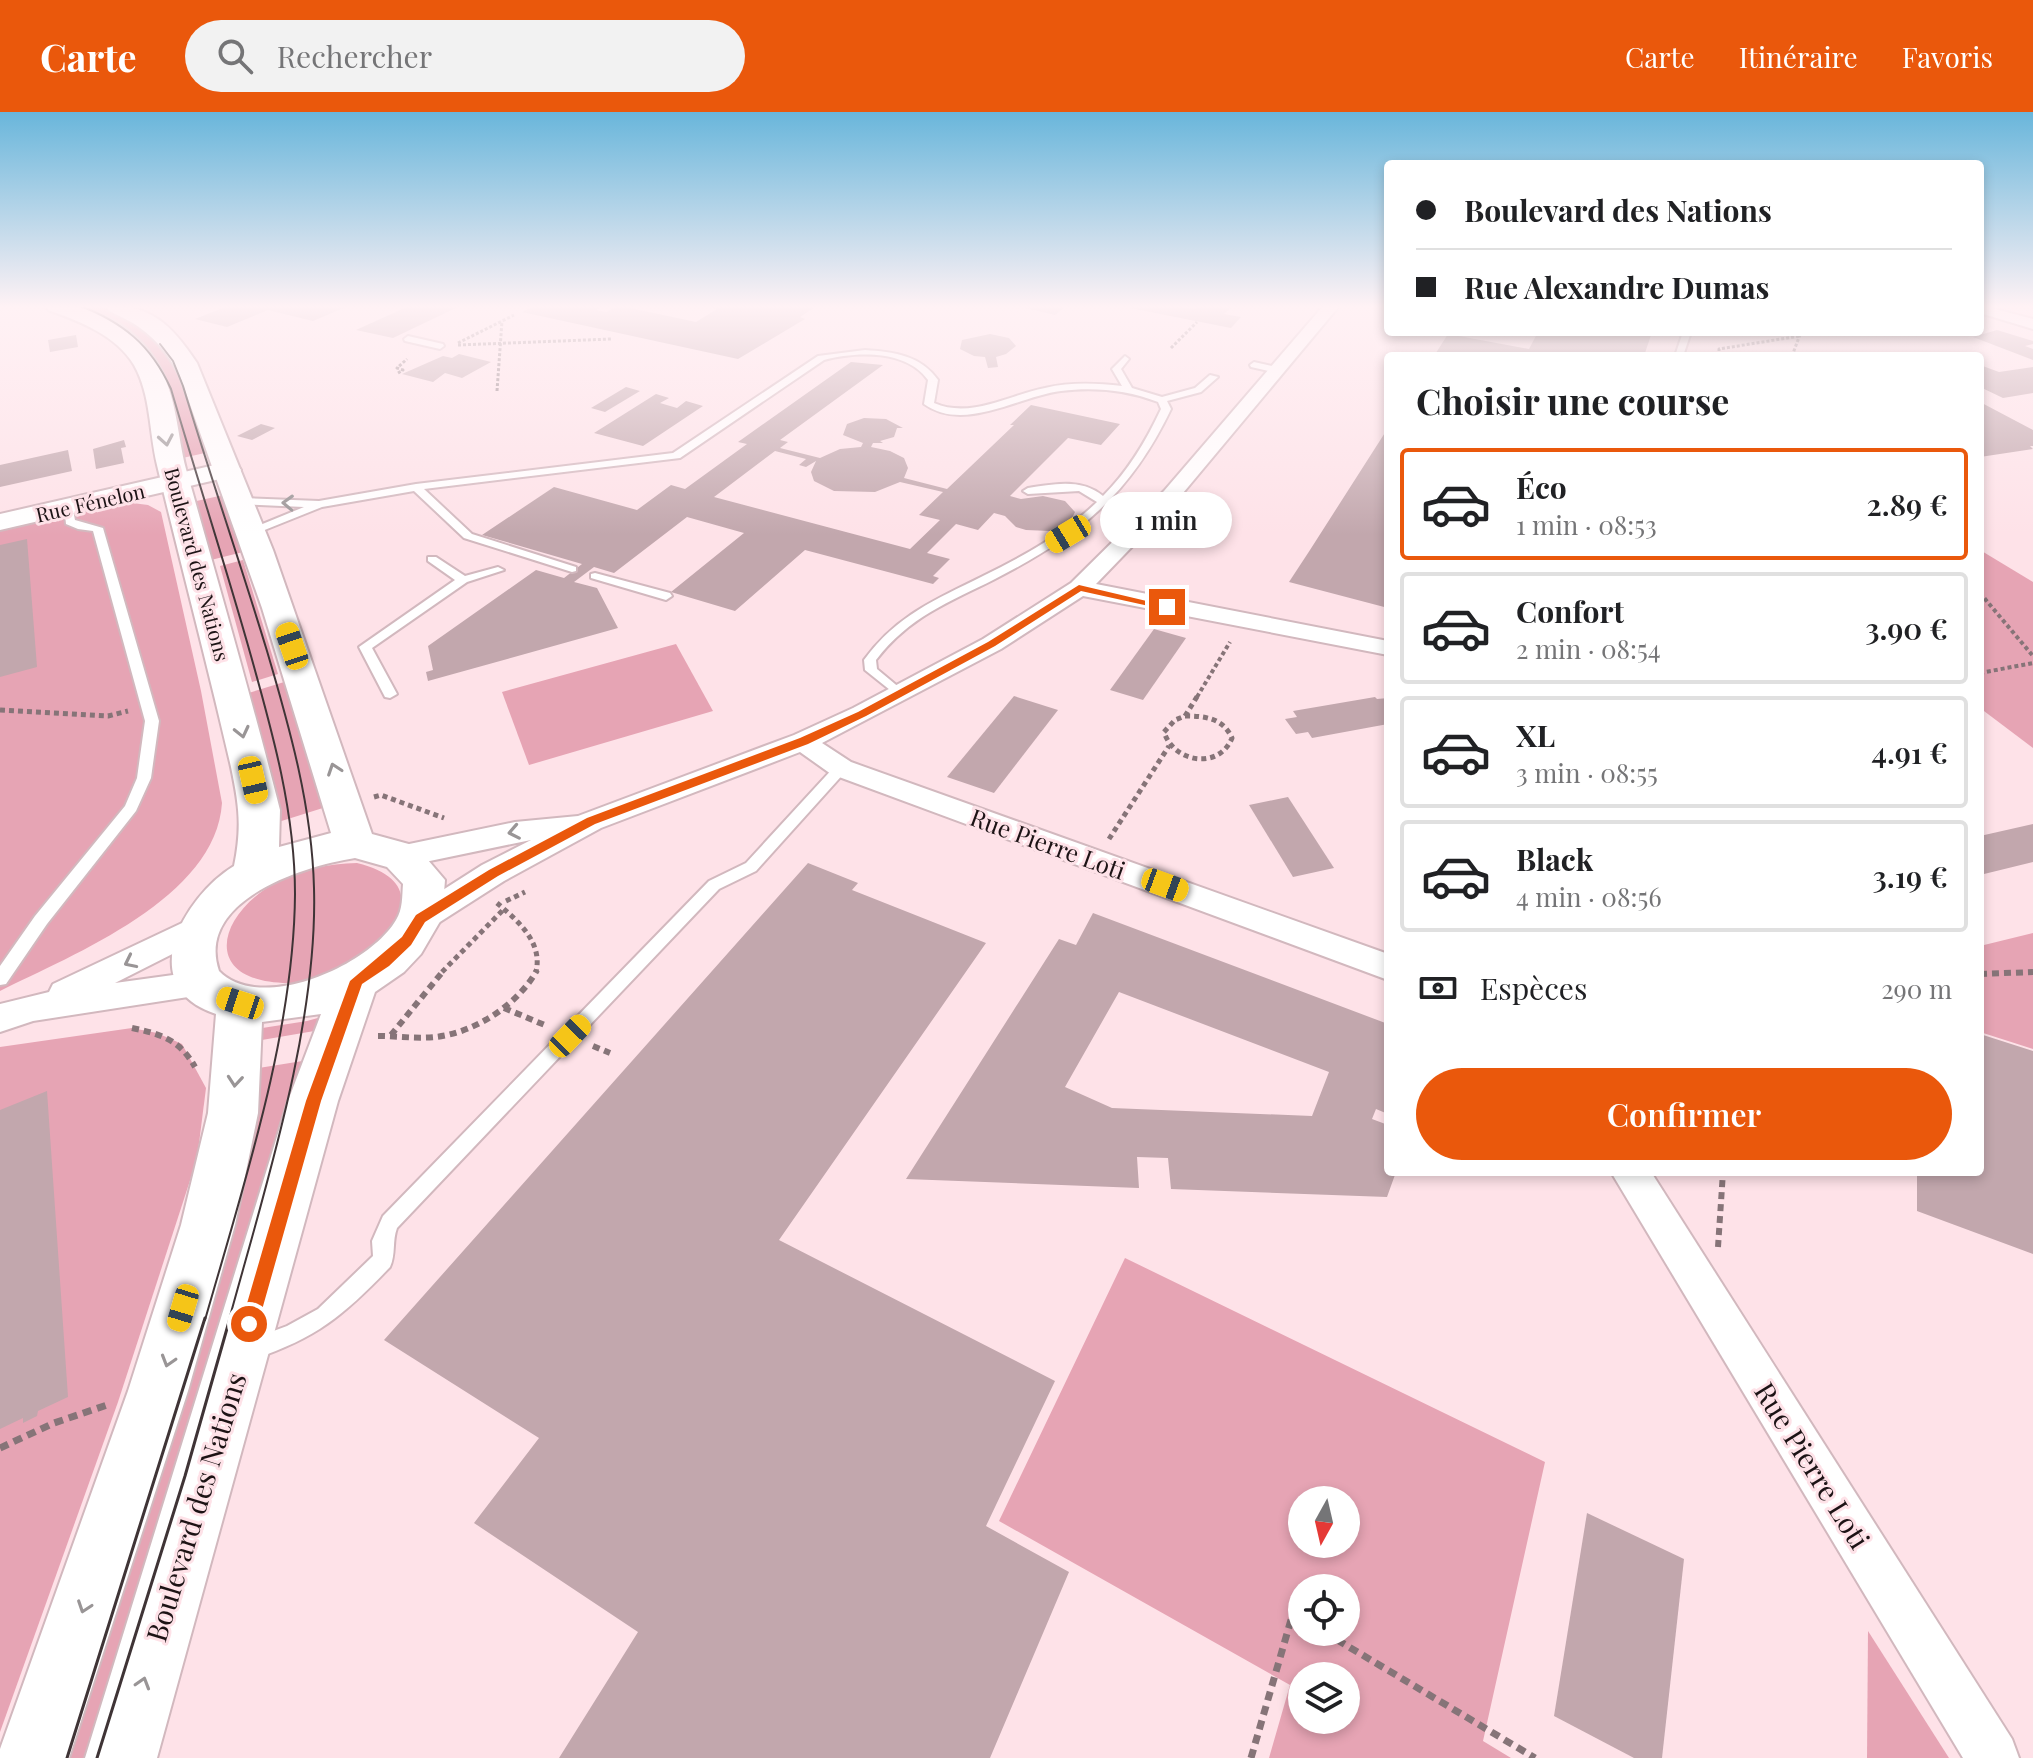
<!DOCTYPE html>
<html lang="fr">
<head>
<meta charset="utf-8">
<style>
  body { margin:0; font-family:"Playfair Display",serif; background:#f2f2f2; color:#202124; height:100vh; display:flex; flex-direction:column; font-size:30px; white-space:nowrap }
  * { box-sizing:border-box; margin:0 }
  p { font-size:26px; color:#757577 }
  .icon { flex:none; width:44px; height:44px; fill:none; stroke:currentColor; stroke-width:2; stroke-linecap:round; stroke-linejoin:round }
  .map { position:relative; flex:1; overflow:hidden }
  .details { position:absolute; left:1384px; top:240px; width:600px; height:824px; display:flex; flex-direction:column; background:#fff; border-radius:8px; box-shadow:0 4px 12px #0003 }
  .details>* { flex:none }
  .top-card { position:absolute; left:1384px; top:48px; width:600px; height:176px; border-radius:8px; box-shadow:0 4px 12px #0003; display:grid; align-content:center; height:176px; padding:0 32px; background:#fff }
  .needle { width:52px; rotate:188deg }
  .controls { position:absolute; left:1288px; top:1374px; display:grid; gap:16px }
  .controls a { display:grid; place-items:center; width:72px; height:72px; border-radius:50%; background:#fff; box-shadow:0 4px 12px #0003; font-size:40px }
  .end { position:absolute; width:36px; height:36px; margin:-18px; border:10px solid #ea580c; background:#fff; box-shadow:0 0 0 4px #fff }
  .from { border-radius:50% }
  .bubble { position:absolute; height:56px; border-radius:28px; background:#fff; box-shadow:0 4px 12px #0003; font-size:26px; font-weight:600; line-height:56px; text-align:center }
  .car { position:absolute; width:24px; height:48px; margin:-24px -12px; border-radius:10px; box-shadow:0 0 6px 2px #0007; background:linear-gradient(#f5c518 24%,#345 0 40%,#f5c518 0 76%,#345 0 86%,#f5c518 0) }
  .top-card b { display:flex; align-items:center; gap:28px; height:76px; font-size:30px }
  .top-card b+b { border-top:2px solid #e0e0e0 }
  .top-card i { width:20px; height:20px; background:#202124 }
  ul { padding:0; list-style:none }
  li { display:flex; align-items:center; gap:24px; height:112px; margin:0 16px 12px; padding:0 16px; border:4px solid #e0e0e0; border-radius:8px }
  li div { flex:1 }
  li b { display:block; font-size:30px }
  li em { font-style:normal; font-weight:600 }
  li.on { border-color:#ea580c }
  li>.icon { width:72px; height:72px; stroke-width:1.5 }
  h2 { padding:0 32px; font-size:36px; line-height:96px }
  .pay { display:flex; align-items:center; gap:20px; height:88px; padding:0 32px; font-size:30px }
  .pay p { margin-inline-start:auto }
  .primary-button { display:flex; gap:16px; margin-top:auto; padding:16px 32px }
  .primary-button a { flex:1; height:92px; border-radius:48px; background:#ea580c; color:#fff; font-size:32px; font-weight:600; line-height:92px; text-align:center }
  header { display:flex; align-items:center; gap:48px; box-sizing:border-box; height:112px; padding:0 40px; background:#ea580c; color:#fff }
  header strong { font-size:38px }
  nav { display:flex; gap:44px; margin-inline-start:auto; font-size:28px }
  .search { width:560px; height:72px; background:#f2f2f2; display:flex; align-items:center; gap:20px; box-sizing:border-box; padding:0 28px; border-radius:44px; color:#757577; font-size:30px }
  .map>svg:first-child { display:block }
  .green { fill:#e6a4b4; fill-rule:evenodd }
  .building { fill:#c2a7ad; fill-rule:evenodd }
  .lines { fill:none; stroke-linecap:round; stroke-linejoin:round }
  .service-casing { stroke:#d2b8be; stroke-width:4 }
  .minor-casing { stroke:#d2b8be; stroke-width:4 }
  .tertiary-casing { stroke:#d2b8be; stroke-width:4 }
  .secondary-casing { stroke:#d2b8be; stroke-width:4 }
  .path-far4 { stroke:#867478; stroke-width:3; stroke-dasharray:3 2; stroke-linecap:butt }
  .path-far3 { stroke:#867478; stroke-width:4; stroke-dasharray:4 3; stroke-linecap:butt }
  .path-far2 { stroke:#867478; stroke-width:5; stroke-dasharray:5 4; stroke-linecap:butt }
  .path-far1 { stroke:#867478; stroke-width:6; stroke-dasharray:7 5; stroke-linecap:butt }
  .path { stroke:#867478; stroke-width:7; stroke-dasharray:9 6; stroke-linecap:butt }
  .service { fill:#fff; fill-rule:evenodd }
  .minor { fill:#fff; fill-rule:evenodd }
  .tertiary { fill:#fff; fill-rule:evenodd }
  .secondary { fill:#fff; fill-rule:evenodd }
  .tram-far1 { stroke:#3f3436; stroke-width:2 }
  .tram { stroke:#3f3436; stroke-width:3 }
  .oneway { stroke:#999596 }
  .route { fill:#ea580c }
  .labels { text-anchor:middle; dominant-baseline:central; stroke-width:6; stroke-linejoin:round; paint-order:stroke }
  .far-street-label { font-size:20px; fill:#1c1315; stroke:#fee2e8 }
  .street-label { font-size:24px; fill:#1c1315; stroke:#fee2e8 }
  .near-street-label { font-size:28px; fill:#1c1315; stroke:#fee2e8 }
</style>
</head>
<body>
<header>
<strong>Carte</strong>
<div class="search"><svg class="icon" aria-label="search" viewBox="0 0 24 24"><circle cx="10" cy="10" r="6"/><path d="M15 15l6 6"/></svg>Rechercher</div>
<nav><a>Carte</a><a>Itinéraire</a><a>Favoris</a></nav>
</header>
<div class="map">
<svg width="2033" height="1646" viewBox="0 0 2033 1646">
  <rect width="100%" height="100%" fill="#fee2e8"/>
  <g class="green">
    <polygon points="67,193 106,193 163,226 214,339 178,347 165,282 88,200"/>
    <polygon points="228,382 251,438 207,449 192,390"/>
    <path d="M 102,387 L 148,393 L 161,400 L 201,579 L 222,691 C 216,786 74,842 0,879 L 0,410 Z"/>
    <polygon points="1980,438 2033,470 2033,636 1980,596"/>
    <polygon points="243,448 278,562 252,570 220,454"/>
    <polygon points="676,532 713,599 529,653 502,580"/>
    <polygon points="294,567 326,695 272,712 242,583"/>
    <path d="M 357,751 C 466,778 348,872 288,871 C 202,870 215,805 275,771 C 301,757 328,752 357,751 Z"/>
    <polygon points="2033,821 2033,937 1980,920 1980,834"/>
    <polygon points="332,902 326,917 256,929 256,917 307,909"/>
    <polygon points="132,916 157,921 182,932 206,976 197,1047 118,1290 0,1620 0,935"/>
    <polygon points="315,947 108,1646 49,1646 252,957"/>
    <path d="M 1125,1146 L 1545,1350 L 1483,1629 L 1511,1646 L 1269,1646 L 1290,1573 L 999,1409 ZM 1302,1388 L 1346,1388 L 1346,1432 L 1302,1432 ZM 1302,1476 L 1346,1476 L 1346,1520 L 1302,1520 ZM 1302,1564 L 1346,1564 L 1346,1608 L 1302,1608 Z"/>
    <polygon points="1868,1519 1949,1646 1867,1646"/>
  </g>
  <g class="building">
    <polygon points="230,193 337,193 346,195 313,209 268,198 227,215 195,207"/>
    <polygon points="411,193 462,193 393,226 356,218"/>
    <polygon points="536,193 606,193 596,198 606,200 619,193 636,193 630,196 696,210 717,197 700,193 751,195 756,193 818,193 800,205 805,207 738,247 522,200"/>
    <polygon points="1013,193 1068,193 1055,203"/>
    <polygon points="1115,193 1172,193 1195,197 1200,193 1234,193 1224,202 1241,205 1231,216"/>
    <polygon points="1997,218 2033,229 2033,232 2025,234 2033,237 2033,248 1973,225"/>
    <polygon points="1538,220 1652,220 1644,244 1569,244 1546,240 1544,244 1434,244 1448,222 1529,237"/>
    <polygon points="990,222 1009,226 1016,234 1006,242 996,245 998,255 988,256 985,245 974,244 960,237 962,228"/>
    <polygon points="76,223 78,235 50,240 48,228"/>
    <polygon points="459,242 491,250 462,266 445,261 433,270 402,262 443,244 452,246"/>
    <path d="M 851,250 L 883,253 L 780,328 L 788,330 L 780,336 L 820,346 L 840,337 L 861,335 L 863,331 L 843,323 L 847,312 L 864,306 L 886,307 L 903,316 L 897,316 L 894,325 L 880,329 L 883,331 L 873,331 L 871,335 L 890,339 L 904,346 L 908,356 L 904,366 L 947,377 L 1014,313 L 1010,313 L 1031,293 L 1120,312 L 1101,333 L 1068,326 L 1010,384 L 1021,387 L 1043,384 L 1065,389 L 1075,400 L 1069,412 L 1050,419 L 1026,418 L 1016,415 L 1005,404 L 994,401 L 978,418 L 956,412 L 927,441 L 950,447 L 933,464 L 939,466 L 933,472 L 805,438 L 735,499 L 671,480 L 744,421 L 687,405 L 614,461 L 594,455 L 574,470 L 597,476 L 618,516 L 428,569 L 426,560 L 433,558 L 428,534 L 536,458 L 564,466 L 582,452 L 482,423 L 554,375 L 637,398 L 671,373 L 685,377 L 747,332 L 738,330 ZM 775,339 L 806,347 L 799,353 L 806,355 L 816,349 L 811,360 L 814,369 L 834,379 L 875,380 L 900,370 L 943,380 L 919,403 L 940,408 L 910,437 L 714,385 Z"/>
    <polygon points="1980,253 1999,260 2033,255 2033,281 2003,286 1980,275"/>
    <polygon points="626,275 640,279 605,300 591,296"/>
    <polygon points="656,282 669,286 660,291 677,296 686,289 703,294 643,334 594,321"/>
    <polygon points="1980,290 2033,318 2033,334 2030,334 2033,337 1980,345"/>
    <polygon points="261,312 275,316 252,328 237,324"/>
    <polygon points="1388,316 1388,496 1289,470 1310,438"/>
    <polygon points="124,328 126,335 121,336 124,351 96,357 93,337"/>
    <polygon points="68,338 72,359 0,375 0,353"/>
    <polygon points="27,427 37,555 0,565 0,433"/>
    <polygon points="1154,517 1186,526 1143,588 1110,578"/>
    <polygon points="1014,584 1058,598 994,681 947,665"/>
    <polygon points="1375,585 1377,587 1388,586 1388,612 1312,626 1308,620 1296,622 1285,607 1297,605 1293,599"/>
    <polygon points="1288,685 1334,756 1293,765 1249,693"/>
    <polygon points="2033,712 2033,750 1980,763 1980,724"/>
    <polygon points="808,751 858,771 852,778 986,831 779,1128 1055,1269 986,1414 1069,1460 990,1646 559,1646 638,1520 474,1411 539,1326 384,1228"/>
    <path d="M 1093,801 L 1388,912 L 1388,1002 L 1376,997 L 1372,1007 L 1388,1013 L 1388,1060 L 1396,1060 L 1387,1085 L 1171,1077 L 1168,1046 L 1137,1045 L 1139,1076 L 906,1067 L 1059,827 L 1076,833 ZM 1119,880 L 1329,960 L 1312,1004 L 1112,996 L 1065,975 Z"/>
    <polygon points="1980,922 2033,939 2033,1142 1917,1099 1917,1060 1980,1060"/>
    <polygon points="47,979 68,1285 38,1299 37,1304 23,1311 23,1306 0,1317 0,998"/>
    <polygon points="1587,1401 1684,1447 1662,1646 1634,1646 1554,1604"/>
  </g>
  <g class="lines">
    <g class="service-casing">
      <g id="service">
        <polygon points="1683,220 1691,220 1683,244 1675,244"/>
        <polygon points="408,224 443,232 444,234 440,237 405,229 404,227"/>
        <path d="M 865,238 C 894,240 920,243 938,268 L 934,291 C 971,307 1009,283 1045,276 C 1070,270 1096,271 1122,274 L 1112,257 L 1125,244 L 1129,247 L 1121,257 L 1132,276 L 1162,285 L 1195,276 L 1210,263 L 1218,265 L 1201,280 L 1167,289 L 1171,297 C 1130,383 1079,424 995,467 C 948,491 910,504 876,548 L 877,557 L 907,582 L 900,586 L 865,558 L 864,548 C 897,503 935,488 983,464 C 1024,444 1065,421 1097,390 L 1079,379 L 1028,382 L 1023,379 L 1028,376 C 1053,372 1082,366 1103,384 C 1129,358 1146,329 1161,297 L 1158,290 C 1127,278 1094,275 1061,279 C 1019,284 964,321 924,292 L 928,268 C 907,238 857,239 824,248 L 680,346 L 424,377 L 472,422 L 576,455 L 576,459 L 572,460 L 464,426 L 414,379 L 322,395 L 252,423 L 247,420 L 248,418 L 304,395 L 240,392 L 235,389 L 240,386 L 319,389 L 416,372 L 673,341 L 818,244 Z"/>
        <polygon points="1254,250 1281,256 1282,258 1278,261 1251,255 1250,253"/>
        <polygon points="64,393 72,393 75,408 103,416 159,609 151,666 136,699 47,812 6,872 0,873 0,854 35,804 125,694 137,666 145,609 93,419 78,417 66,412"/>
        <polygon points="428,445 436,445 465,464 498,455 504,458 467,470 372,536 397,582 390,586 385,585 359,535 455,468 428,449"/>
        <polygon points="595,461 670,481 672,484 666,488 591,466 591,462"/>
        <path d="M 841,651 L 848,656 L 846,659 L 756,759 L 719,777 L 397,1116 C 392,1129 396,1142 390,1155 C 343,1204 317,1226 251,1248 L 244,1244 L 240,1237 L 244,1230 L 287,1214 L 318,1197 L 373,1144 L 372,1129 L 383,1104 L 709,769 L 746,751 L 836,653 Z"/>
      </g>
    </g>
    <g class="minor-casing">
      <g id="minor">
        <polygon points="1324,193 1340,193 1178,387 1096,472 1388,529 1388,543 1083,484 1001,537 822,631 851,650 1388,842 1388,868 831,662 800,640 601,716 504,769 432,815 421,819 410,815 405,807 410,799 482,753 531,728 401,755 390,752 386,744 390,736 515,710 578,704 794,623 853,596 983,527 1071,471 1164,379"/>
        <polygon points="1980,193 2033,207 2033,217 1980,201"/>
        <polygon points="199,803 210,807 215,815 210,823 115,871 202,859 214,863 219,872 214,881 33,909 0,920 0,892 49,880 53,872"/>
        <polygon points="1611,1060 1651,1060 2012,1627 2019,1646 1963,1646"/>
      </g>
    </g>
    <g class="tertiary-casing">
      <polygon id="tertiary" points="228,350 237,353 241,358 237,363 0,418 0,402"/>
    </g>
    <g class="secondary-casing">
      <path id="secondary" d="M 45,193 C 90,190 133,212 157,251 C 177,283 177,322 186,357 C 218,470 251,584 280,698 L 279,735 L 331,721 L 262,496 L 180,264 C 168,241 153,223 131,210 C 121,204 109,201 103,193 C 152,193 171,212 197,251 L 273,438 L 372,722 L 416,734 L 445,768 L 442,806 L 421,842 L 404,860 L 375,880 L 338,989 L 157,1646 L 85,1646 L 288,989 L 321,902 L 262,910 L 258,1001 L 235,1113 L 188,1279 L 69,1646 L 0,1646 L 0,1637 L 128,1279 L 181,1113 L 208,1001 L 216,902 C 133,875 183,785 234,754 C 242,715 239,693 231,655 C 208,554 181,454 157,353 C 149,320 151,283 134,253 C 116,223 79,209 48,198 ZM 355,746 L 387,755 L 403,772 C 402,784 403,797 396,808 C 370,853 261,902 219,859 C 195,788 304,754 355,746 Z"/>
    </g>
    <g class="path-far4">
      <polyline points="1777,220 1796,223"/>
      <polyline points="458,231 514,203"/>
      <polyline points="458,233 611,227"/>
      <polyline points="1171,236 1197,210"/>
      <polyline points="1719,244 1719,237 1800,224"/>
      <polyline points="1792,244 1801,220"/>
      <polyline points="398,261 403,258 397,256 407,247"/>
      <polyline points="497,279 502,209"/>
    </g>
    <g class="path-far3">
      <polyline points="1980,481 2033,544"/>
      <polyline points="1980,561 2033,551"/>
      <polyline points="1197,585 1230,530"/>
    </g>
    <g class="path-far2">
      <polyline points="0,598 108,604 128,599"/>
      <path d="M 1185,604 C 1205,604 1223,606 1232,626 C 1219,658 1174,651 1164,620 L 1175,608 Z"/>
      <polyline points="1185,604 1198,583"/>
      <polyline points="374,685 381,683 444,706"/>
      <polyline points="1109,727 1169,634"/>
      <polyline points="506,789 525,780"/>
      <path d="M 497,791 C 518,809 543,830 536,860"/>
      <polyline points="442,860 504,797"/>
    </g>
    <g class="path-far1">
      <polyline points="1980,862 2033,860"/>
      <polyline points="504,896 547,914"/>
      <path d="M 132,916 C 161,922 180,928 195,955"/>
      <polyline points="391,923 444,858"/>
      <path d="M 378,924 C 397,924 416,927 435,925 C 474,921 518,893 537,858"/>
      <polyline points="593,934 610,941"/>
      <polyline points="1718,1135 1723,1060"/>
    </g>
    <g class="path">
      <polyline points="0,1336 54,1311 107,1293"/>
      <polyline points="1324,1520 1535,1646"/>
      <polyline points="1251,1646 1293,1501 1302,1507"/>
    </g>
    <use href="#service" class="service"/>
    <use href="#minor" class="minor"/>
    <use href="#tertiary" class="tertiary"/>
    <use href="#secondary" class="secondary"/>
    <g class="tram-far1">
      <path d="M 78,193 C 123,210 151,233 171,277 C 197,366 226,455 251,544 C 273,622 295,701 295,782 C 294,921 243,1075 205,1208"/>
      <path d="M 160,232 L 173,249 L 183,274 C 210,363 240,450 267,539 C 290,617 312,695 314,776 C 318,912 265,1076 229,1208"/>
    </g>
    <g class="tram">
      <polyline points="67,1646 205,1206"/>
      <polyline points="97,1646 185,1364 230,1206"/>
    </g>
  </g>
  <defs><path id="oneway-chevron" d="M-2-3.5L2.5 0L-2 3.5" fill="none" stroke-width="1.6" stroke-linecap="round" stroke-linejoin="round" transform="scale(2)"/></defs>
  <g class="oneway">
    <use href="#oneway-chevron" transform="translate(166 328) rotate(80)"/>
    <use href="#oneway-chevron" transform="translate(288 391) rotate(-178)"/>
    <use href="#oneway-chevron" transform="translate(242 620) rotate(77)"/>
    <use href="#oneway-chevron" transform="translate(334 657) rotate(-109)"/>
    <use href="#oneway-chevron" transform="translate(514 720) rotate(169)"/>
    <use href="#oneway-chevron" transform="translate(130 850) rotate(154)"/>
    <use href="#oneway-chevron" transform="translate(235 969) rotate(95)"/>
    <use href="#oneway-chevron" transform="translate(168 1249) rotate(107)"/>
    <use href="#oneway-chevron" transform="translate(84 1495) rotate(109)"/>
    <use href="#oneway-chevron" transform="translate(143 1571) rotate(-73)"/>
  </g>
  <linearGradient id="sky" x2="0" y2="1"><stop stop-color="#69b6db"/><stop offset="0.46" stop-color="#fff2f5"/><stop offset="1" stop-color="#fff2f5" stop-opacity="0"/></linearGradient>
  <rect width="2033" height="423" fill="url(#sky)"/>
  <polygon class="route" points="1079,473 1172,495 1167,498 1081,479 995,534 866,604 808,632 595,712 498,764 425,810 411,833 389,854 362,872 321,989 258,1212 255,1218 249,1221 243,1218 241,1212 306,989 350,869 402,825 416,803 489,758 587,706 800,626 858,600 988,530"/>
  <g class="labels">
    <g class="far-street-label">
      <text transform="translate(90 390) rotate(-13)">Rue Fénelon</text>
      <text transform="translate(198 452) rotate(75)">Boulevard des Nations</text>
    </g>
    <g class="street-label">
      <text transform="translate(1048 731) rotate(20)">Rue Pierre Loti</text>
    </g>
    <g class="near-street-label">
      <text transform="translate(1813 1353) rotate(58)">Rue Pierre Loti</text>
      <text transform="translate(195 1395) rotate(-73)">Boulevard des Nations</text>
    </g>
  </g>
</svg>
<div class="controls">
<a><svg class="needle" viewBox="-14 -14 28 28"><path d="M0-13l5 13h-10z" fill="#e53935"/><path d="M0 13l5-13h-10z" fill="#757577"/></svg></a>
<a><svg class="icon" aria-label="locate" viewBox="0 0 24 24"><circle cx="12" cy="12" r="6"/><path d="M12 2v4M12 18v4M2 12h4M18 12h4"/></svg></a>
<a><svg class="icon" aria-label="layers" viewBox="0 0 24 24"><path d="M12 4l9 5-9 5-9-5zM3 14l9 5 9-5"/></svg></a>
</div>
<i class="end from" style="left:249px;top:1212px"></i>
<i class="end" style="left:1167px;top:495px"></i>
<div class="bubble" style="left:1100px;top:380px;width:132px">1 min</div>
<i class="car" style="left:1068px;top:422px;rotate:239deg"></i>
<i class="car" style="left:292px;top:534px;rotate:341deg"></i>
<i class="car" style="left:253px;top:668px;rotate:167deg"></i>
<i class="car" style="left:1165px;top:773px;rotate:110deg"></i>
<i class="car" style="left:240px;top:891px;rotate:288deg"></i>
<i class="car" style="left:570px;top:924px;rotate:44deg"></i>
<i class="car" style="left:183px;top:1196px;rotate:197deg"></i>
<div class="top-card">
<b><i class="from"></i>Boulevard des Nations</b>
<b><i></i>Rue Alexandre Dumas</b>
</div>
<section class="details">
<h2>Choisir une course</h2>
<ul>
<li class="on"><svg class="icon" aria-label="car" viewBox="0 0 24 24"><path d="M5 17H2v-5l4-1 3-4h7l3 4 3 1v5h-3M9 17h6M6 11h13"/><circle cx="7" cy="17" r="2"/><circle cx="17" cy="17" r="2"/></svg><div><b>Éco</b><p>1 min · 08:53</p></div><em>2.89 €</em></li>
<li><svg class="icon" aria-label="car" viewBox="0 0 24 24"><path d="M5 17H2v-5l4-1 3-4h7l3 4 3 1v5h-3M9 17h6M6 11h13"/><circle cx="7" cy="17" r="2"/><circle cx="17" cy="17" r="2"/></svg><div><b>Confort</b><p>2 min · 08:54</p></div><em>3.90 €</em></li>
<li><svg class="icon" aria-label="car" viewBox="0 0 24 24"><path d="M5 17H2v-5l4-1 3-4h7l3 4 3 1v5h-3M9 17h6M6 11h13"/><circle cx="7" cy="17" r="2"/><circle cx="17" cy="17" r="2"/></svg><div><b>XL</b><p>3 min · 08:55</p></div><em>4.91 €</em></li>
<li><svg class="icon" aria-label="car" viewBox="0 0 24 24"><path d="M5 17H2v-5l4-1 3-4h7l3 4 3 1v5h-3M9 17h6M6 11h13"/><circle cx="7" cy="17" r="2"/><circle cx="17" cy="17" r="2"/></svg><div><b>Black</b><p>4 min · 08:56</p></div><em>3.19 €</em></li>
</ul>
<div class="pay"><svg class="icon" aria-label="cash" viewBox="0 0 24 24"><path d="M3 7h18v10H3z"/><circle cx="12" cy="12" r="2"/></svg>Espèces<p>290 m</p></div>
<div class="primary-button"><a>Confirmer</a></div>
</section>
</div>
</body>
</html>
